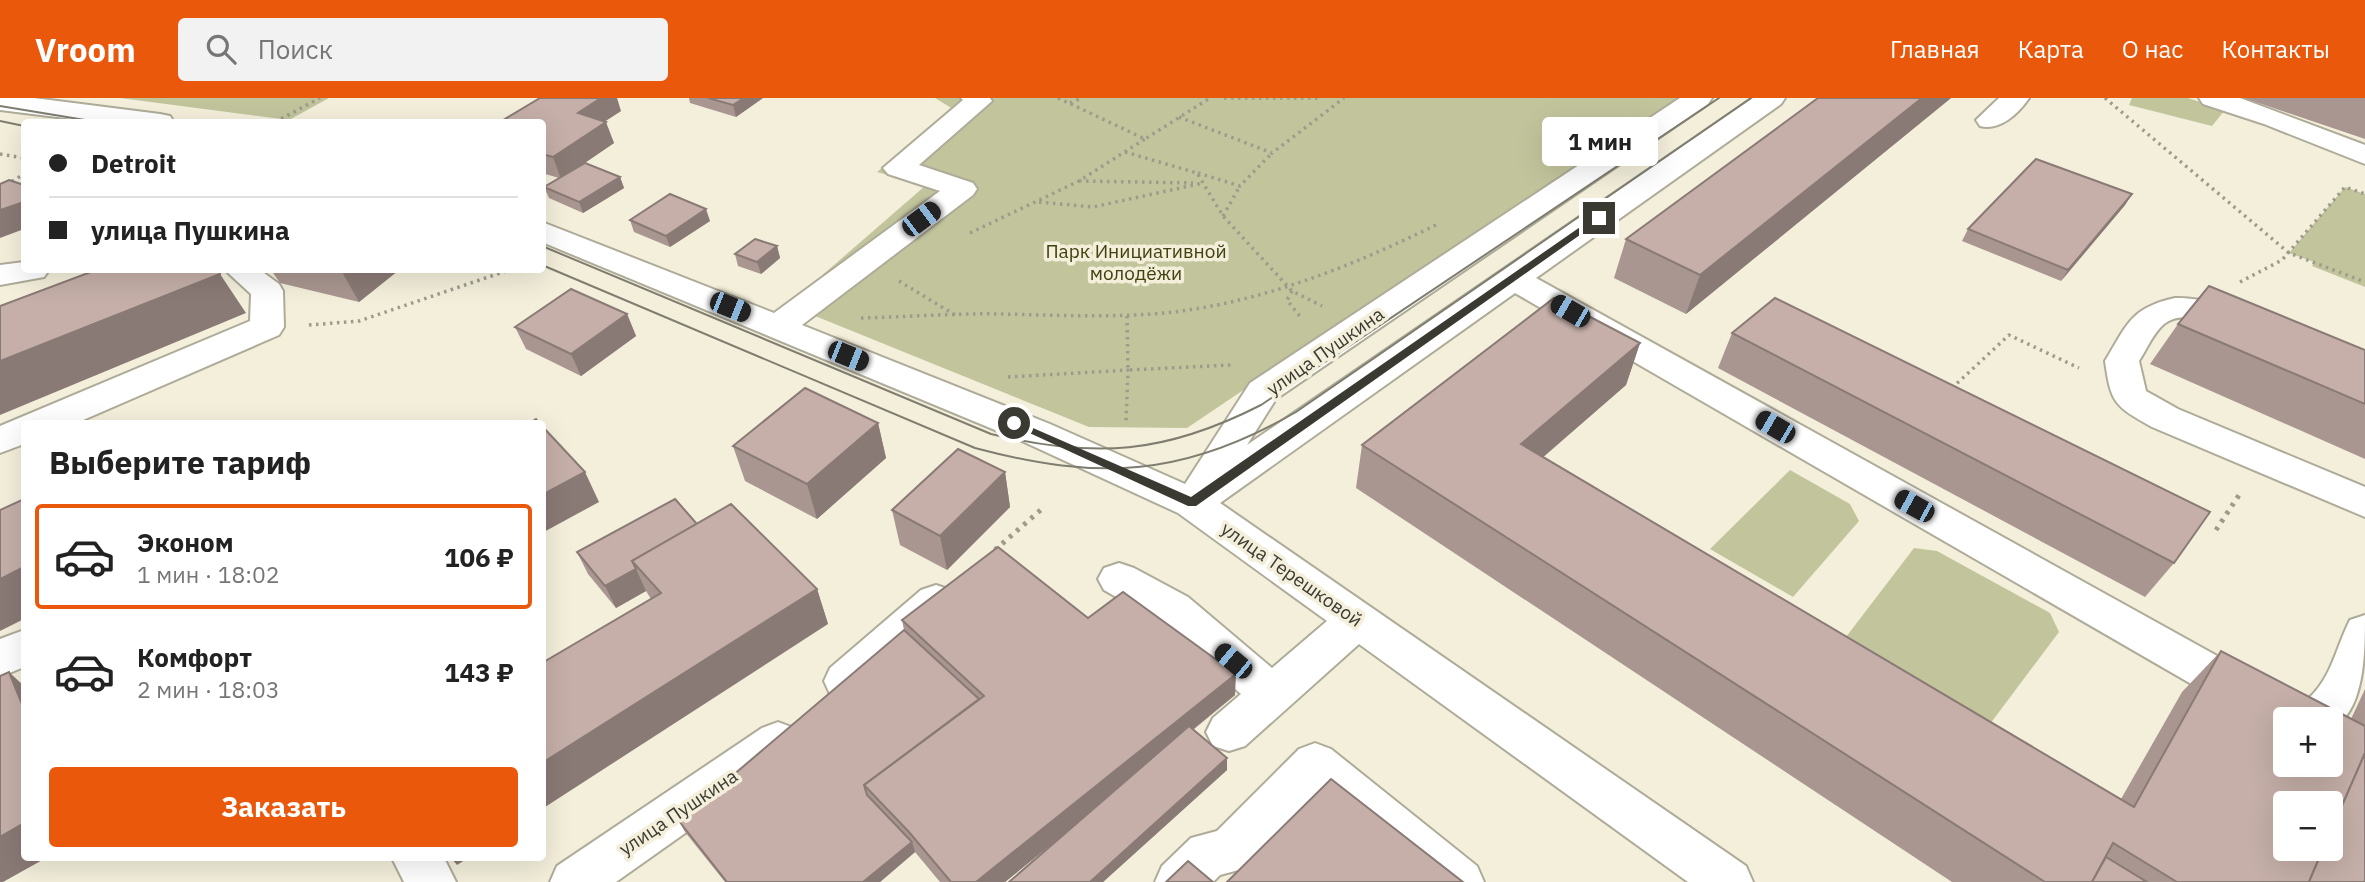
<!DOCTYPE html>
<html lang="ru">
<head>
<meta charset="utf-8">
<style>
  body { margin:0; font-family:"IBM Plex Sans",sans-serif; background:#f2f2f2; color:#222; height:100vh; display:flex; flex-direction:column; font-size:26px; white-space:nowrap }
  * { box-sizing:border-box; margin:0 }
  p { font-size:23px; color:#767676 }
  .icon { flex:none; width:38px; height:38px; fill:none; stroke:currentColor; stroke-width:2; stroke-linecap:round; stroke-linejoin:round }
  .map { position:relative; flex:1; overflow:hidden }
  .details { position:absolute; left:21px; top:322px; width:525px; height:441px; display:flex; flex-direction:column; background:#fff; border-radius:7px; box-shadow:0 7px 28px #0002 }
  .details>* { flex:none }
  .banner { position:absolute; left:21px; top:21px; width:525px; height:154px; border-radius:7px; box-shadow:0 7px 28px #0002; display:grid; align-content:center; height:154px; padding:0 28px; background:#fff }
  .buttons { position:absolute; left:2273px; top:609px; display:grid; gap:14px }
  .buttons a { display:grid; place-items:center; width:70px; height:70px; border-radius:7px; background:#fff; box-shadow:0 7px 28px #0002; font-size:35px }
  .end { position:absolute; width:32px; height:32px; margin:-16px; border:9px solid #3b3a32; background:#fff; box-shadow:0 0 0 4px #fff }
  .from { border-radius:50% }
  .bubble { position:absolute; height:49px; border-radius:7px; background:#fff; box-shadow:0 7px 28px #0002; font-size:23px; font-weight:700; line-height:49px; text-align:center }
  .car { position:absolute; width:21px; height:42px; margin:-21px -10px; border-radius:9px; box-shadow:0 0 5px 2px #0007; background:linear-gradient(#222 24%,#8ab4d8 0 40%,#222 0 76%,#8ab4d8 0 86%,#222 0) }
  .banner b { display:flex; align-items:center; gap:24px; height:66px; font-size:26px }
  .banner b+b { border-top:2px solid #e0e0e0 }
  .banner i { width:18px; height:18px; background:#222 }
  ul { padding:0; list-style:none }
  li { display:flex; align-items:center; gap:21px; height:105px; margin:0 14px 10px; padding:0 14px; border:4px solid transparent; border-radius:7px }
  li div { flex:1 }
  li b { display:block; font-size:26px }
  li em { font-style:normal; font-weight:700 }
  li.current { border-color:#ea580c }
  li>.icon { width:63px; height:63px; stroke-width:1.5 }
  h2 { padding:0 28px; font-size:32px; line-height:84px }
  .button { display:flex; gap:14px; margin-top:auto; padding:14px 28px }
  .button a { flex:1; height:80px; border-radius:7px; background:#ea580c; color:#fff; font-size:28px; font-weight:700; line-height:80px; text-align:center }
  header { display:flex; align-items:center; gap:42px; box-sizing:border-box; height:98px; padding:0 35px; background:#ea580c; color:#fff }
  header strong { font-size:33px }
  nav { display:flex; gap:38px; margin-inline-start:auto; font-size:24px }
  .search { width:490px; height:63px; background:#f2f2f2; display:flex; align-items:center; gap:18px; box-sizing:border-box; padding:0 24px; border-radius:7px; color:#767676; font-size:26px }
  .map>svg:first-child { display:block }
  .green { fill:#c2c59c }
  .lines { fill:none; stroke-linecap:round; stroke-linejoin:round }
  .minor-casing { stroke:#aeab98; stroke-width:4 }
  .path-far1 { stroke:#9d9b8c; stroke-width:3.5; stroke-dasharray:2.5 4.5; stroke-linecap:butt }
  .path { stroke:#9d9b8c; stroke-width:5; stroke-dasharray:3.5 6; stroke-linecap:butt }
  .minor { fill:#fff; fill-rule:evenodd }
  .tram { stroke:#7f7d70; stroke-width:2 }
  .wall { fill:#a99690 }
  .shaded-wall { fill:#8a7a76 }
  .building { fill:#c5afa8; stroke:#8a7a76; stroke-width:2; fill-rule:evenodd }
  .route { fill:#3b3a32 }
  .labels { text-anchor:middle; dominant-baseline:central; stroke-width:7; stroke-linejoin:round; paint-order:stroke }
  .park-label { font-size:19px; fill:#404210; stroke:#f3efdb }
  .street-label { font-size:19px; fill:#3b3a32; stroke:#f3efdb }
</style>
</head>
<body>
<header>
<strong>Vroom</strong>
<div class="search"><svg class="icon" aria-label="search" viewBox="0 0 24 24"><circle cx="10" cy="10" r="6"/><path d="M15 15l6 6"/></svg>Поиск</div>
<nav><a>Главная</a><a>Карта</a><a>О нас</a><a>Контакты</a></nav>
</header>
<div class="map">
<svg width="2365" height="784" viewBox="0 0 2365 784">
  <rect width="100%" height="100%" fill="#f3efdb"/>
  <g class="green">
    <polygon points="120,0 329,0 289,22"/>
    <polygon points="935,0 1678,0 1187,330 1089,329 788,207 925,88 877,74 953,11"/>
    <polygon points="2132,0 2188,0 2225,12 2212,28 2129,7"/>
    <polygon points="2345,89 2365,96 2365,189 2312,168 2314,164 2289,155"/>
    <polygon points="1790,372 1850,406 1859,423 1793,499 1710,451"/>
    <polygon points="1914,450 1937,453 2050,515 2059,534 1990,626 1846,539"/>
  </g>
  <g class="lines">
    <g class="minor-casing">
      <g id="minor">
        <polygon points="0,0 34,0 160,16 170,18 174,24 97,24 0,12"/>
        <path d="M 961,0 L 990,0 L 992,3 L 919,67 L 973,85 L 977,91 L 973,97 L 802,227 L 1050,326 L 1185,386 L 1250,285 L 1680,0 L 1712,0 L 1708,6 L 1276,301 L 1247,347 L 1753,0 L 1785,0 L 1781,6 L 1536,180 L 2293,600 L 2309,600 C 2332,579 2336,549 2350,522 L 2365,517 C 2365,555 2365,614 2331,631 L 2331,621 L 2286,621 L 2286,637 L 2271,632 L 1515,195 L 1220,405 L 1746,768 L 1753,784 L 1688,784 L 1359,546 L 1245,648 L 1229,653 L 1213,648 L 1206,634 L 1213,620 L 1241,596 L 1158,523 L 1104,492 L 1098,481 L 1104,470 L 1119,465 L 1134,470 L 1188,499 L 1272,570 L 1327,523 L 1178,415 L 1024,344 L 542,144 L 542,124 L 774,215 L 940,93 L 888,76 L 883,70 L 963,2 Z"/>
        <path d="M 1999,0 L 2029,0 C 2018,16 2000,33 1980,28 L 1976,22 Z"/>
        <polygon points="2199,0 2240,0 2365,47 2365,66 2264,26 2203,6"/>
        <polygon points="24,164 24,172 49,172 44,179 0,187 0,167"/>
        <polygon points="225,172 260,172 279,186 283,193 284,229 279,237 74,326 24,326 24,346 0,355 0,328 250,223 251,196"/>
        <path d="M 2175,200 C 2196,199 2247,209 2259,227 L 2254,235 C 2225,242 2191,205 2164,226 C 2153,235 2147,251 2139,263 L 2146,293 L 2178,311 L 2365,389 L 2365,419 L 2152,329 C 2115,308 2111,306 2105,263 C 2127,227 2130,210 2175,200 Z"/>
        <polygon points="936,487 951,492 957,503 951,514 862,596 846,601 830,596 824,583 830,570 921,492"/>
        <polygon points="24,532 24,569 0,579 0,541"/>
        <polygon points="778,624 794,630 801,644 794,658 616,784 550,784 557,768 762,630"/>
        <polygon points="1315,645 1331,651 1477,768 1484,784 1422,784 1317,695 1246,770 1220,777 1213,784 1155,784 1162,768 1191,740 1217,733 1299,651"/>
        <polygon points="392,760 444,760 456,784 404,784"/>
      </g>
    </g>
    <g class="path-far1">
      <polyline points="1058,0 1145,41 1210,0"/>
      <polyline points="1224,0 1322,0"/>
      <polyline points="2105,0 2289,155 2365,184"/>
      <polyline points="1070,5 1082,0"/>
      <polyline points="1179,19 1272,55 1344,0"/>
      <polyline points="275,24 320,0"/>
      <polyline points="1125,54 1197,75 1223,118 1292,193 1322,208"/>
      <polyline points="0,56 24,60"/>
      <polyline points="1198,75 1240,88 1272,55"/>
      <polyline points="1079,83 1193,85"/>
      <polyline points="0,91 24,76"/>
      <polyline points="1039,104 1093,109 1203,85"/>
      <polyline points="1223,118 1240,88"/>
      <polyline points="970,135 1079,83 1145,41"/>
      <polyline points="899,183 955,217"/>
      <polyline points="2240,184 2282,162 2345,89 2365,96"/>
      <polyline points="1292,193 1287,202 1302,221"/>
      <polyline points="1127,218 1128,272 1231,267"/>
      <path d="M 861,220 C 907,219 954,215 1000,216 C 1055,217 1110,220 1165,215 C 1261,205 1352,168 1438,126"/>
      <polyline points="309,227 359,223 509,172"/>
      <polyline points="1008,279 1128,272 1126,324"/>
      <polyline points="1952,290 2009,237 2079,270"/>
    </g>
    <g class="path">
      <polyline points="2216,432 2241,394"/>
      <polyline points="995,452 1043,410"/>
    </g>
    <use href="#minor" class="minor"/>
    <g class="tram">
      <polyline points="0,8 97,24"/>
      <polyline points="0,23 24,28"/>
      <path d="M 542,148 L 991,336 C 1095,361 1165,356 1261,307 L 1719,0"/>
      <path d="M 542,167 L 975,350 C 1099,383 1184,379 1296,314 L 1751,0"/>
    </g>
  </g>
  <g class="wall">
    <polygon points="689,0 763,0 736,19 690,5"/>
    <polygon points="1818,0 1951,0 1686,216 1614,180 1626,141"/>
    <polygon points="2244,0 2365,0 2365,41"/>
    <polygon points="621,13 604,24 614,45 579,69 620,79 624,90 583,115 549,100 544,89 559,80 542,75 542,24"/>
    <polygon points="2132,96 2125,107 2061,183 1962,143 1968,131"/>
    <polygon points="630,122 710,123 670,149 634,134"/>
    <polygon points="777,148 780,160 761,176 738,168 735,156"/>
    <polygon points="271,172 399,172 359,204 280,185"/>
    <polygon points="627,216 636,238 581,278 526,251 515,229"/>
    <polygon points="2178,226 2365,252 2365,361 2150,266"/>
    <polygon points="1732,235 2174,465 2145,499 1718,270"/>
    <polygon points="1640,245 1626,287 1543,359 2121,701 2182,594 2221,553 2351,621 2365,591 2365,784 1952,784 1356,390 1362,347"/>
    <polygon points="878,325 886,360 817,421 745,383 733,348"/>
    <polygon points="1005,374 1010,409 947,472 900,447 892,412"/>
    <polygon points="697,426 817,491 828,526 651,501 646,493 616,510 588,476 577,454"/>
    <polygon points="1088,520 1235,597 1193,632 1227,660 1227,672 1103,784 1009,784 1074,728 1005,784 940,784 915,754 880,784 725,784 685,734 679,723 904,532 902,522"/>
  </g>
  <g class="shaded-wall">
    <polygon points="601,0 617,0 621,13 585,36 578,15"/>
    <polygon points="744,0 763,0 736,19 733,7"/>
    <polygon points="1922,0 1951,0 1686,216 1700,177"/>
    <polygon points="606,24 614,45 561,81 553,59"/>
    <polygon points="620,79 624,90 583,115 579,104"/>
    <polygon points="2132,96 2125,107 2061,183 2068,172"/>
    <polygon points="24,104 24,131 0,140 0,112"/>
    <polygon points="706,111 710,123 670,149 666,138"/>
    <polygon points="777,148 780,160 761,176 757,164"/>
    <polygon points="341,172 399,172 359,204"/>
    <polygon points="220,176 246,215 0,317 0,263"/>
    <polygon points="627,216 636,238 581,278 571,256"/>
    <polygon points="1640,245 1626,287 1510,388 1521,346"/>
    <polygon points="878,325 886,360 817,421 807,386"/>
    <polygon points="585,374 599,404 542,435 542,397"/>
    <polygon points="1005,374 1010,409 947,472 940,438"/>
    <polygon points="24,469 24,521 0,533 0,481"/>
    <polygon points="636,471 646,493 616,510 605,488"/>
    <polygon points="817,491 828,526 542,711 542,665"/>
    <polygon points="9,574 24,588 24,611"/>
    <polygon points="1236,576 1235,597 1005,784 976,784"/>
    <polygon points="1227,660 1227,672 1103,784 1090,784"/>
    <polygon points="24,725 24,760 46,760 3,784 0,784 0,739"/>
    <polygon points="912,744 915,754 880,784 863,784"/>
    <polygon points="451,760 468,760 457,767"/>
  </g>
  <g class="building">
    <polygon points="540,0 601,0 578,15 606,24 553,59 542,56 542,24 500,24"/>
    <polygon points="708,0 744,0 733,7"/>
    <polygon points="1818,0 1922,0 1700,177 1626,141"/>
    <polygon points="2036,61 2132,96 2068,172 1968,131"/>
    <polygon points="585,65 620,79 579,104 544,89"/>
    <polygon points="9,82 24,87 24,104 0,112 0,86"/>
    <polygon points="670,96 706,111 666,138 630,122"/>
    <polygon points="755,141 777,148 757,164 735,156"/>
    <polygon points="96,172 218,172 220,176 0,263 0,208"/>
    <polygon points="2209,188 2365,252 2365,306 2178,226"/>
    <polygon points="571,191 627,216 571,256 515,229"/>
    <path d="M 1554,200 L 1640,245 L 1521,346 L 2134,709 L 2221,553 L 2365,628 L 2365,655 L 2331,733 L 2331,705 L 2286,705 L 2286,751 L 2323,751 L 2309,784 L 2177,784 L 2113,745 L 2092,784 L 2045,784 L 1362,347 ZM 2286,621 L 2331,621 L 2331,667 L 2286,667 Z"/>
    <polygon points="1775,200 2210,414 2174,465 1732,235"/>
    <polygon points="805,290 878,325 807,386 733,348"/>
    <polygon points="536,321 540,326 528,326"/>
    <polygon points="542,328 585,374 542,397"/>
    <polygon points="958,351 1005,374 940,438 892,412"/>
    <polygon points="24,401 24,469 0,481 0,412"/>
    <polygon points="675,401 697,426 632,463 636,471 605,488 577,454"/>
    <polygon points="731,406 817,491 542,665 542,565 661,495 632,463"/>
    <polygon points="998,449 1088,520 1123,494 1236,576 976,784 951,784 909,734 864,687 984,598 902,522"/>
    <polygon points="904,532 979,601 864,687 867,697 912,744 863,784 727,784 679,723"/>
    <polygon points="9,574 24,611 24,725 0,739 0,578"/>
    <polygon points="1189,628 1227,660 1090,784 1009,784"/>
    <polygon points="2365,655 2365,784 2309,784 2323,751 2331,751 2331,733"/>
    <polygon points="1331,681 1463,784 1227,784"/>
    <polygon points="2106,759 2147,784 2092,784"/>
    <polygon points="1188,763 1213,784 1166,784"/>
  </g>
  <polygon class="route" points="1596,118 1604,120 1196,408 1188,408 1008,325 1017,323 1191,399"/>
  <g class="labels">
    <g class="park-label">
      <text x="1136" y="153">Парк Инициативной<tspan x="1136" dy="22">молодёжи</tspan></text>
    </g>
    <g class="street-label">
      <text transform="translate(1325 253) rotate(-35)">улица Пушкина</text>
      <text transform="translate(1292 476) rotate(35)">улица Терешковой</text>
      <text transform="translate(678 714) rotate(-34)">улица Пушкина</text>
    </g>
  </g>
</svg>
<div class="buttons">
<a>+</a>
<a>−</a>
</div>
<i class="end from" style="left:1014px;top:325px"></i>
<i class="end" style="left:1599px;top:120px"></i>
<div class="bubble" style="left:1542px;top:19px;width:116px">1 мин</div>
<i class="car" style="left:921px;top:121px;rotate:53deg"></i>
<i class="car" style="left:730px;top:209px;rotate:112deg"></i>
<i class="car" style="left:1570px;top:213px;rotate:300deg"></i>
<i class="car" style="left:848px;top:258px;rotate:112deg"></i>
<i class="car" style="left:1775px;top:329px;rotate:300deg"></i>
<i class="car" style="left:1914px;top:408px;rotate:299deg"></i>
<i class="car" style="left:1233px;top:563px;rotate:310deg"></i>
<div class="banner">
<b><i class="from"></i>Detroit</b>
<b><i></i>улица Пушкина</b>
</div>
<section class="details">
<h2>Выберите тариф</h2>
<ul>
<li class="current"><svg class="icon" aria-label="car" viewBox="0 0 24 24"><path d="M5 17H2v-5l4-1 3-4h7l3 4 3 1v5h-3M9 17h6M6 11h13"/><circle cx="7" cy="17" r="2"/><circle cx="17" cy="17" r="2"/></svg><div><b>Эконом</b><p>1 мин · 18:02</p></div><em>106 ₽</em></li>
<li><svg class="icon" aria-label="car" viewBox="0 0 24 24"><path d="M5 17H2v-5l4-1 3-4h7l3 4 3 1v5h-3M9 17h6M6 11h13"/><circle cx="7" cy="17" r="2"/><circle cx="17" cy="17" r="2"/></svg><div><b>Комфорт</b><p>2 мин · 18:03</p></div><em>143 ₽</em></li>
</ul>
<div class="button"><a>Заказать</a></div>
</section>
</div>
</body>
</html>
